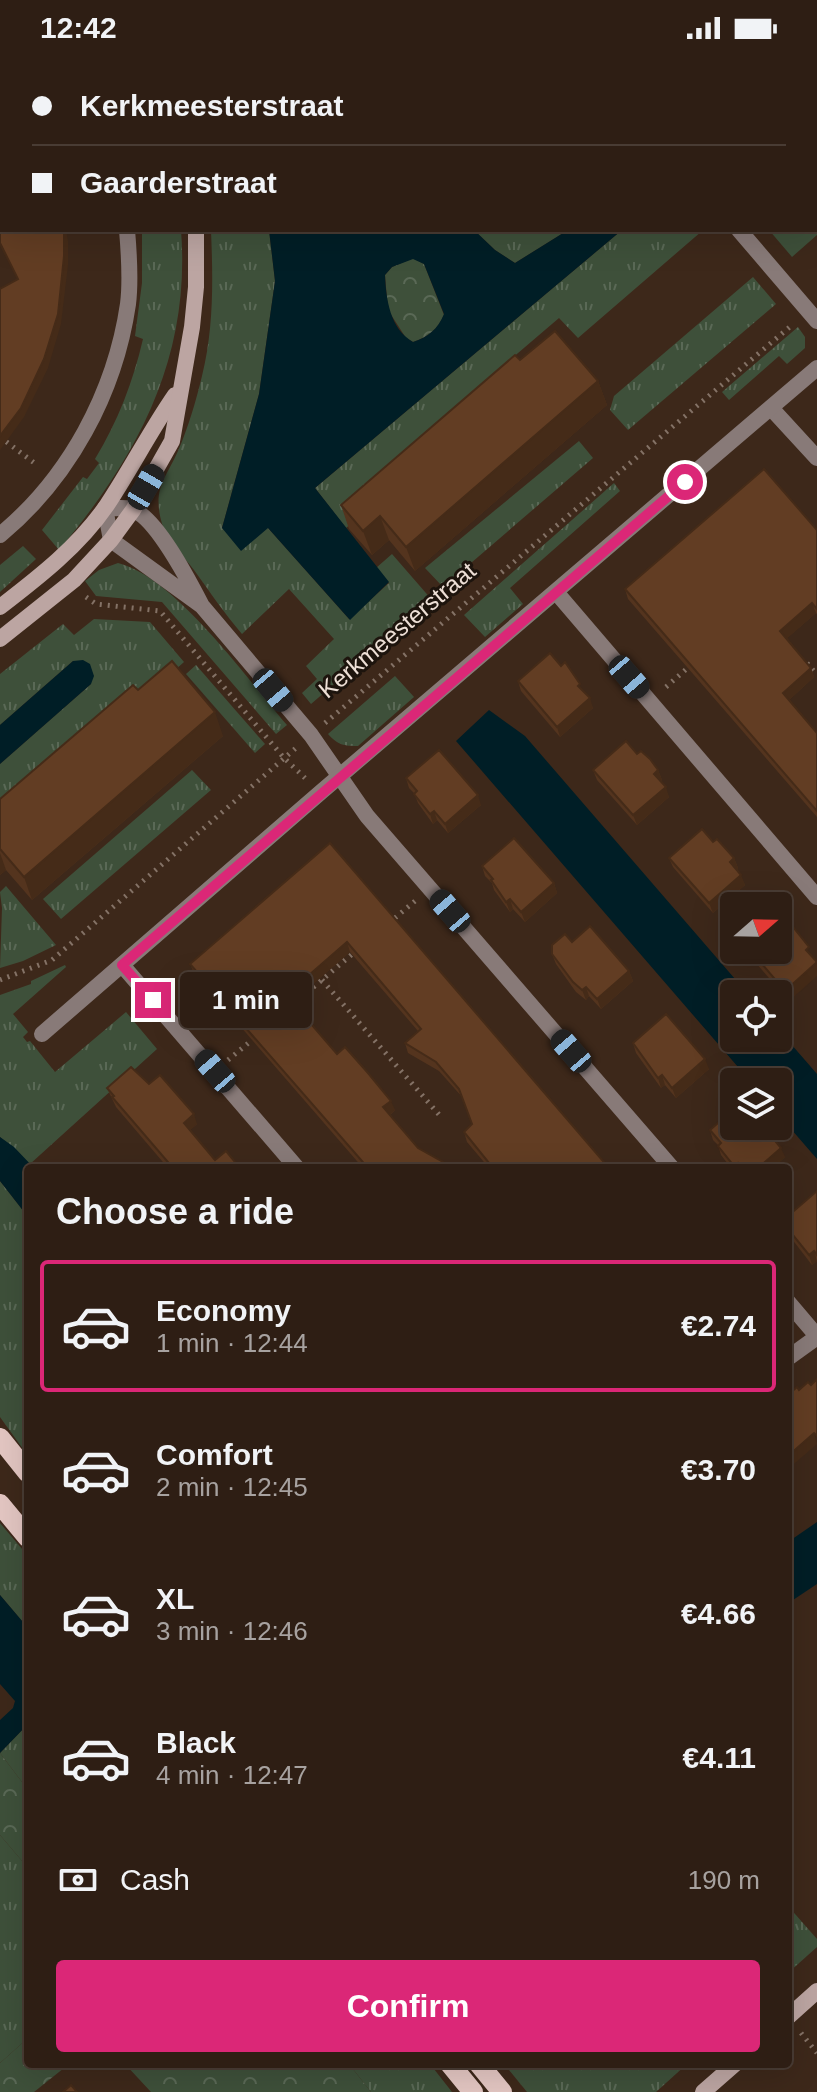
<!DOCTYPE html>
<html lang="en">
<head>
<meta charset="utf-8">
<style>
  body { margin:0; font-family:Arial,sans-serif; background:#36271d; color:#f1f3f6; height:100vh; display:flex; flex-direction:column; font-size:30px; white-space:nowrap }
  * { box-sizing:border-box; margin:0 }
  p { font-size:26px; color:#a7a2a0 }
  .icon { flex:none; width:44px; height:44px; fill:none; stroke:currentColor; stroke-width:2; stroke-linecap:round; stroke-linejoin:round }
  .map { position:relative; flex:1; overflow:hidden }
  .sheet { position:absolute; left:24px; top:1108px; width:768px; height:904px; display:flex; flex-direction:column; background:#2e1e14; border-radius:8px; box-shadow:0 8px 32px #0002,0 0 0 2px #493c34 }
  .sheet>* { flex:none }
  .guide { position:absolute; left:0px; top:0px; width:818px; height:176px; box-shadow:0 8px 32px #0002,0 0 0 2px #493c34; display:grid; align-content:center; height:176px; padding:0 32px; background:#2e1e14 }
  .needle { width:52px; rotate:70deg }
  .tools { position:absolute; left:720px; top:836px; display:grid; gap:16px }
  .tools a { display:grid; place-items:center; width:72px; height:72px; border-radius:8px; background:#2e1e14; box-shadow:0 8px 32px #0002,0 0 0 2px #493c34; font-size:40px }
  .end { position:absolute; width:36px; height:36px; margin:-18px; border:10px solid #db2777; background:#fff; box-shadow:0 0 0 4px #fff }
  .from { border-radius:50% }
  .bubble { position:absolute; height:56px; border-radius:8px; background:#2e1e14; box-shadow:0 8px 32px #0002,0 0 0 2px #493c34; font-size:26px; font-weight:800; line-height:56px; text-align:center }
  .car { position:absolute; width:24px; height:48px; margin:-24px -12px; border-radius:10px; box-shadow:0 0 6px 2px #0007; background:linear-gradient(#222 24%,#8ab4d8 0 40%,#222 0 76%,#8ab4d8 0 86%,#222 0) }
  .guide b { display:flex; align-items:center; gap:28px; height:76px; font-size:30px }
  .guide b+b { border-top:2px solid #493c34 }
  .guide i { width:20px; height:20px; background:#f1f3f6 }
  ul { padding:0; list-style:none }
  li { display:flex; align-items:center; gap:24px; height:132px; margin:0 16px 12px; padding:0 16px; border:4px solid transparent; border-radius:8px }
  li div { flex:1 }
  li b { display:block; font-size:30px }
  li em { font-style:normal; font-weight:800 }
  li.selected { border-color:#db2777 }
  li>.icon { width:72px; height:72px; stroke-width:1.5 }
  h2 { padding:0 32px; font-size:36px; line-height:96px }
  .pay { display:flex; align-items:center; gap:20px; height:88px; padding:0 32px; font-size:30px }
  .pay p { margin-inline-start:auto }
  .primary-button { display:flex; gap:16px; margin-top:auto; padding:16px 32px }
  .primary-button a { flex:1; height:92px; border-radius:8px; background:#db2777; color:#fff; font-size:32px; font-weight:800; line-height:92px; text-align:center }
  .status { display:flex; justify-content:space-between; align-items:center; height:56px; padding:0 40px; background:#2e1e14; direction:ltr }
  .status svg { height:22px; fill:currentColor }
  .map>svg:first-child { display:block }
  .grass { fill:url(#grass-tufts) }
  .forest { fill:url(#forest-crowns) }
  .pitch { fill:#3e503a }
  .water { fill:#001e26; fill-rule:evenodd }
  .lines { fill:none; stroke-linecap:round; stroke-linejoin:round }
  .path { stroke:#847266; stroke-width:5; stroke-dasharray:2 6; stroke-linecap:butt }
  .street { stroke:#887a78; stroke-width:16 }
  .secondary { stroke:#bca5a2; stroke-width:16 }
  .primary { stroke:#e3c6c2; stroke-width:20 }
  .wall { fill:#54341e }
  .shaded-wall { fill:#452b18 }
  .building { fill:#623d23; stroke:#452b18; stroke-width:2 }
  .route { stroke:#db2777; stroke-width:10 }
  .labels { text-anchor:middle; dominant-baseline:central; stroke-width:6; stroke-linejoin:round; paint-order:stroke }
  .street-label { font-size:24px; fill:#eddfd6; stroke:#1d140d }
</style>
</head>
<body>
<div class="status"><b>12:42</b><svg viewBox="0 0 49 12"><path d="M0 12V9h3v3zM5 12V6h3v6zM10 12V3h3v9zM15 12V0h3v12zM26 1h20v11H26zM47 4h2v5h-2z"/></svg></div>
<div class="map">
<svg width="817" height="2036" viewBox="0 0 817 2036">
  <defs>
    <pattern id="grass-tufts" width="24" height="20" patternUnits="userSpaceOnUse" patternTransform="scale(2)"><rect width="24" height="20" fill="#3e503a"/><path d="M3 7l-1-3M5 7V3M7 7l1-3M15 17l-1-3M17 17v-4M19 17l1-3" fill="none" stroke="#5a6956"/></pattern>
    <pattern id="forest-crowns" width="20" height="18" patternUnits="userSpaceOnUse" patternTransform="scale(2)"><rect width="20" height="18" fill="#3e503a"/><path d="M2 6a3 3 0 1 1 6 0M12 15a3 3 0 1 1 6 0" fill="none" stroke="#5a6956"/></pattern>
  </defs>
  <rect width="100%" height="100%" fill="#3d281a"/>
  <g class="grass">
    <path d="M 142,174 L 181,174 C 191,301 138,400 59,494 L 42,474 L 83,421 L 87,423 L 99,407 L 95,403 C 118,365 133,326 143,283 L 135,280 L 142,227 Z"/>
    <path d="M 211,174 L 269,174 L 275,225 L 259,338 L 222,472 L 268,472 L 349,563 L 389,527 L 376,512 L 392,498 L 432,544 L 311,648 L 302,637 L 317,623 L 306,610 L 334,583 L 289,533 L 242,578 C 224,557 210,536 194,514 C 182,498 166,484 161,464 C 153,432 166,422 178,395 C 188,372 196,345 202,320 C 214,272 213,223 211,174 Z"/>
    <polygon points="474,174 568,174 515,207 495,194"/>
    <polygon points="622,174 702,175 578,282 559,262 511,303 525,319 346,472 315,432"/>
    <polygon points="753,221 776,248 628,374 610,354 614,340"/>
    <polygon points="798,271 805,281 805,292 787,308 779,300 729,344 722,336"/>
    <polygon points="579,385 593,402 443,531 425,512"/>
    <polygon points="614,427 620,435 510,532 523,548 485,581 464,559"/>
    <polygon points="23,490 36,503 0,536 0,509"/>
    <path d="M 118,507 C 175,521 248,624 287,669 L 276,678 L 162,546 L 96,540 L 85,525 L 99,514 Z"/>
    <polygon points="94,563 150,566 184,606 0,770 0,708 91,628 73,605 0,669 0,618 63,568 74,579"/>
    <polygon points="196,609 265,688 255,697 186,618"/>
    <path d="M 395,620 L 414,641 L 358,690 C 344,690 338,689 328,678 Z"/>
    <polygon points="192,714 211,734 61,863 43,843"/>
    <polygon points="6,830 56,889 23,905 0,912 2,852 0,836"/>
    <polygon points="65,909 66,911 13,958 28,976 23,981 27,986 30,985 55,1016 126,956 157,993 30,1108 0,1081 0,939 31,928 31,925"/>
    <polygon points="0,1125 28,1161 28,1400 0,1361"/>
    <polygon points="0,1467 28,1500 28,1572 0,1539"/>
    <polygon points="28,1668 28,1734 0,1697"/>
    <polygon points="0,1779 28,1812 28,1982 0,2007"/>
    <polygon points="788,1850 817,1883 817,1891 788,1917"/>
    <polygon points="349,2008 430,2008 452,2036 371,2036"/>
    <polygon points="504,2008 687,2008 656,2036 527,2036"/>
  </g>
  <g class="forest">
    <path d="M 413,202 L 424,208 L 444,259 C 438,273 428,281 413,286 L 406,282 L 388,254 L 385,219 L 392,211 Z"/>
    <polygon points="0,1697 28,1734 28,1812 0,1779"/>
    <polygon points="28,1982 28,2008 69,2008 34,2036 0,2036 0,2007"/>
    <polygon points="125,2008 349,2008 371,2036 151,2036"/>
  </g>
  <polygon class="pitch" points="817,74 817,179 792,201 769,174 816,174"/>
  <g class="water">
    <path d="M 269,174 L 474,174 L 495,194 L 515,207 L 568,174 L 622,174 L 315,432 L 389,526 L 350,564 L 268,472 L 241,495 L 222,472 L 259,338 L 275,225 ZM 413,203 L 424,208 L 444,258 C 438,273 428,281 413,286 C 390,273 386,243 385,219 L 392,211 Z"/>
    <polygon points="83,604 90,608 94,620 91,628 0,708 0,669 73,605"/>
    <polygon points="489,654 525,680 748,938 734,938 734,982 778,982 778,973 817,1018 817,1103 778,1058 778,1026 751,1026 456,685"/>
    <polygon points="0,1081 14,1091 34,1112 28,1112 28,1161 0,1125"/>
    <polygon points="817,1466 817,1528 793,1544 788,1542 788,1486"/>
    <polygon points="0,1539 28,1572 28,1668 0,1697 0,1664 13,1652 15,1645 0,1628"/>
  </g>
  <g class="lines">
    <g class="path">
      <polyline points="0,381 37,409"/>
      <polyline points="86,541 96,548 160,555 284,702 305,722"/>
      <polyline points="807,607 817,619"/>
      <polyline points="666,631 691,609"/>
      <polyline points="325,667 792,269"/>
      <polyline points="389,867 415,845"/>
      <polyline points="0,924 52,904 296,692"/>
      <polyline points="322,924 442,1062"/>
      <polyline points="289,952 357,894"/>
      <polyline points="228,1004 257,980"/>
      <polyline points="801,1977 817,1997"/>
    </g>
    <g class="street">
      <polyline points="65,0 67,2"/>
      <polyline points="589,0 591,2"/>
      <polyline points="685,2 687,0"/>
      <polyline points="739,174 817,265"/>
      <polyline points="771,352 817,402"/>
      <path d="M 0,479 C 69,422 115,337 128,248 C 131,224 129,197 127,174"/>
      <polyline points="556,536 817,841"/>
      <path d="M 202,550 C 190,527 156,460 131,453 C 123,451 113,453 105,452 L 111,484 L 202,550 L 311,679 L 367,760 L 672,1112"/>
      <polyline points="122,909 297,1112"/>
      <polyline points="42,978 321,736 817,312"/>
      <polyline points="788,1246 817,1280"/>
      <polyline points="788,1302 817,1281"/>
    </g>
    <g class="secondary">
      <polyline points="145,0 146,2"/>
      <path d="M 0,551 C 39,521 79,490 107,449 C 131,413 150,375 175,339"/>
      <polyline points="0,583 74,524 111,484 133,454 172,385 192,271 196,231 196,174"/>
      <polyline points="788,1961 817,1935"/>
      <polyline points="703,2036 735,2008"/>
    </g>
    <g class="primary">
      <polyline points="0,1382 28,1417"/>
      <polyline points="0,1448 28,1482"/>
      <polyline points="450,2008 473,2036"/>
      <polyline points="479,2008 502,2036"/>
    </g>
  </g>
  <g class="wall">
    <polygon points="520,304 598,325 607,349 415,515 389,484 372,499 349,473 341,449"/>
    <polygon points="817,474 817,558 816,557 787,582 811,612 814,621 789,644 817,677 817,761 628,543 625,533"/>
    <polygon points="518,625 583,635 593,652 560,681 521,635"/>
    <polygon points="138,634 223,680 32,844 6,814 0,819 0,743"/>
    <polygon points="637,698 658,714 662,724 661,725 669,741 637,769 597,724 593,714"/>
    <polygon points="406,722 481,749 448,777 437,764 433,768 418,747 414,737 409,732"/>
    <polygon points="713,786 734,802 738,812 737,813 745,829 713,857 673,811 669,802"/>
    <polygon points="330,787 609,1112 489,1112 467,1086 464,1076 472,1068 463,1042 439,1015 408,997 405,987 418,975 350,896 292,946 337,998 395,1054 390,1059 418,1092 443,1106 445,1112 363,1112 194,917 190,908"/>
    <polygon points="482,810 554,827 557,837 525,866 513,853 510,856 494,834 492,827 485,820"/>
    <polygon points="572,886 629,915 633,925 601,953 589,940 586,944 576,936 556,908 552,898"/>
    <polygon points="747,894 778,894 813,901 789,945 749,899"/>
    <polygon points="633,987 709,1013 676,1042 665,1029 661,1032 636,997"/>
    <polygon points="149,1028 197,1068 190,1074 215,1104 240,1112 168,1112 116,1051 107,1032"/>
    <polygon points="710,1074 785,1101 773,1112 731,1112 721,1099 718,1089 713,1084"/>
    <polygon points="817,1135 817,1205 812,1209 788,1178 788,1160"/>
  </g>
  <g class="shaded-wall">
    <polygon points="64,174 66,174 68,185 68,209 61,268 48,312 24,361 0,394 0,380"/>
    <polygon points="598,325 607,349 415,515 406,491"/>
    <polygon points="380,460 389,484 372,499 363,475"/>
    <polygon points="812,547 816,557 784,585 780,575"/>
    <polygon points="811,612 814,621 786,647 783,637"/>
    <polygon points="590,642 593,652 560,681 557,671"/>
    <polygon points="215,656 223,680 32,844 24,821"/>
    <polygon points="658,714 662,724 658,728 654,718"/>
    <polygon points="666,731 669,741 637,769 633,759"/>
    <polygon points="478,739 481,749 448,777 445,768"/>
    <polygon points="434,755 437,764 433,768 430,758"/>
    <polygon points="0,797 6,814 0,819"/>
    <polygon points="734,802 738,812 734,816 730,806"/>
    <polygon points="741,819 745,829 713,857 709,847"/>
    <polygon points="554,827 557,837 525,866 521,856"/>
    <polygon points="510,843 513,853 510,856 506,846"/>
    <polygon points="347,886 350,896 290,948 286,939"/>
    <polygon points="817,907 817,920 789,945 785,935"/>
    <polygon points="629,915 633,925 601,953 597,943"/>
    <polygon points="586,931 589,940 586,944 582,934"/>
    <polygon points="705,1003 709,1013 676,1042 672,1032"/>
    <polygon points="662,1019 665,1029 661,1032 658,1022"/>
    <polygon points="391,1045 395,1054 387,1061 383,1051"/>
    <polygon points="194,1058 197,1068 187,1077 184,1067"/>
    <polygon points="781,1092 785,1101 773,1112 758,1112"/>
    <polygon points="814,1195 817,1205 812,1209 809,1199"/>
    <polygon points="814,1377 817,1388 788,1413 788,1400"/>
  </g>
  <g class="building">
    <polygon points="446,0 548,0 550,2 443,2"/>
    <polygon points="0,11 2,14 2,174 64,174 64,200 58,258 44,303 21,352 0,380 0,233 18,223 0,187"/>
    <polygon points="555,275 598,325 406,491 380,460 363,475 341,449 515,299 520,304"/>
    <polygon points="764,413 817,474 817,553 812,547 780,575 811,612 783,637 817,677 817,755 625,533"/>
    <polygon points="550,597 561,610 565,606 580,628 578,630 590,642 557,671 518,625"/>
    <polygon points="172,605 215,656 24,821 0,793 0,743 133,629 138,634"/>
    <polygon points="626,685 637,698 641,695 650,703 658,714 654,718 666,731 633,759 593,714"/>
    <polygon points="439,694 478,739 445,768 434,755 430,758 414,738 417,735 406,722"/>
    <polygon points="702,773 713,786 717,783 734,802 730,806 741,819 709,847 669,802"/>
    <polygon points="514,782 554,827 521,856 510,843 506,846 491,824 493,823 482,810"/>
    <polygon points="330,787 609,1112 493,1112 464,1076 472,1068 459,1033 436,1006 405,987 421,973 347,886 286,939 337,998 345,991 368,1017 391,1045 383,1051 418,1092 443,1106 436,1112 368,1112 190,908"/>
    <polygon points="778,861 789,874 793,871 809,891 806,894 817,906 785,935 750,894 778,894"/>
    <polygon points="590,870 629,915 597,943 586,931 582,934 573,926 552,898 552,889 565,878 572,886"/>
    <polygon points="666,958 705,1003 672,1032 662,1019 658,1022 633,987"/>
    <polygon points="131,1011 149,1028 160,1019 194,1058 184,1067 215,1104 226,1095 240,1112 173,1112 112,1041 114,1040 107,1032"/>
    <polygon points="734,1053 734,1070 763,1070 781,1092 758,1112 742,1112 738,1107 734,1110 718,1090 721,1087 710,1074"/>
    <polygon points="817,1135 817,1199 814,1195 809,1199 788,1173 788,1160"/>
    <polygon points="817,1323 817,1380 814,1377 788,1400 788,1339 797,1331 799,1334 808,1326 811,1329"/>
    <polygon points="71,2029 77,2036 63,2036"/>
  </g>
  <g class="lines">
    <polyline class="route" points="153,944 122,909 685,426"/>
  </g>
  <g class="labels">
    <g class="street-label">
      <text transform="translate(397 574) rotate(-40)">Kerkmeesterstraat</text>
    </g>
  </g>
</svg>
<div class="tools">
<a><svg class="needle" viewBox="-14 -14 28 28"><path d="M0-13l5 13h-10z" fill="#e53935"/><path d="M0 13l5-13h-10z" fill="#a7a2a0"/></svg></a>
<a><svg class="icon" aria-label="locate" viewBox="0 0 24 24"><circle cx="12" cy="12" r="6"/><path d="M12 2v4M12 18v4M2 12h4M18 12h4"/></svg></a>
<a><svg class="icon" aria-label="layers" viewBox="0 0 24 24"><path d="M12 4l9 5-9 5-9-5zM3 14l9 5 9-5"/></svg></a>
</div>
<i class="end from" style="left:685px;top:426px"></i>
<i class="end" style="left:153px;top:944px"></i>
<div class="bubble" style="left:180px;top:916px;width:132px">1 min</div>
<i class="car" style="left:146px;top:431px;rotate:30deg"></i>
<i class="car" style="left:629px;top:621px;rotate:139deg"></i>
<i class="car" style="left:273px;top:634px;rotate:140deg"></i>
<i class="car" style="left:450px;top:855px;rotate:319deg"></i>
<i class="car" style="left:571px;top:995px;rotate:319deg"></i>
<i class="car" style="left:215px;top:1015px;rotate:319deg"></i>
<div class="guide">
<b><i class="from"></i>Kerkmeesterstraat</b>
<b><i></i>Gaarderstraat</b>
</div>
<section class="sheet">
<h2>Choose a ride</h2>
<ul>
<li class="selected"><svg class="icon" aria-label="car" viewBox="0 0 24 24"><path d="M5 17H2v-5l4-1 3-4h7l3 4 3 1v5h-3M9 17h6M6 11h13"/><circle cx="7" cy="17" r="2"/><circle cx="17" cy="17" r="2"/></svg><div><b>Economy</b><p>1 min · 12:44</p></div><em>€2.74</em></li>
<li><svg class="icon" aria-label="car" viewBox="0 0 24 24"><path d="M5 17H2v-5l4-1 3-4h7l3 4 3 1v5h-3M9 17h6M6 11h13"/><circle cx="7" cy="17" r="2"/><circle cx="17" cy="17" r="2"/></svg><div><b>Comfort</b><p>2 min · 12:45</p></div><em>€3.70</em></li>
<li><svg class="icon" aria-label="car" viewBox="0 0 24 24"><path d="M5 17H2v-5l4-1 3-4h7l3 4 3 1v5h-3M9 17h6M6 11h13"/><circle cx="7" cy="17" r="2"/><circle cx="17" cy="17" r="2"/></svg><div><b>XL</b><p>3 min · 12:46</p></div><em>€4.66</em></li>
<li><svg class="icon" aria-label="car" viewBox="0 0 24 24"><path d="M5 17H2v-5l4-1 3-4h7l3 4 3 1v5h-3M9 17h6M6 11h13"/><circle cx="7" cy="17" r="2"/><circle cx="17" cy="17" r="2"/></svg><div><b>Black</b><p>4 min · 12:47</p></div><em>€4.11</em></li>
</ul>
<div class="pay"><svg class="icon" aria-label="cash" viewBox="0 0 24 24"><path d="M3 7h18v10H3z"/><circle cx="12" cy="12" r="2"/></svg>Cash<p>190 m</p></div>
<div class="primary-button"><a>Confirm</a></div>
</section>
</div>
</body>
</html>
